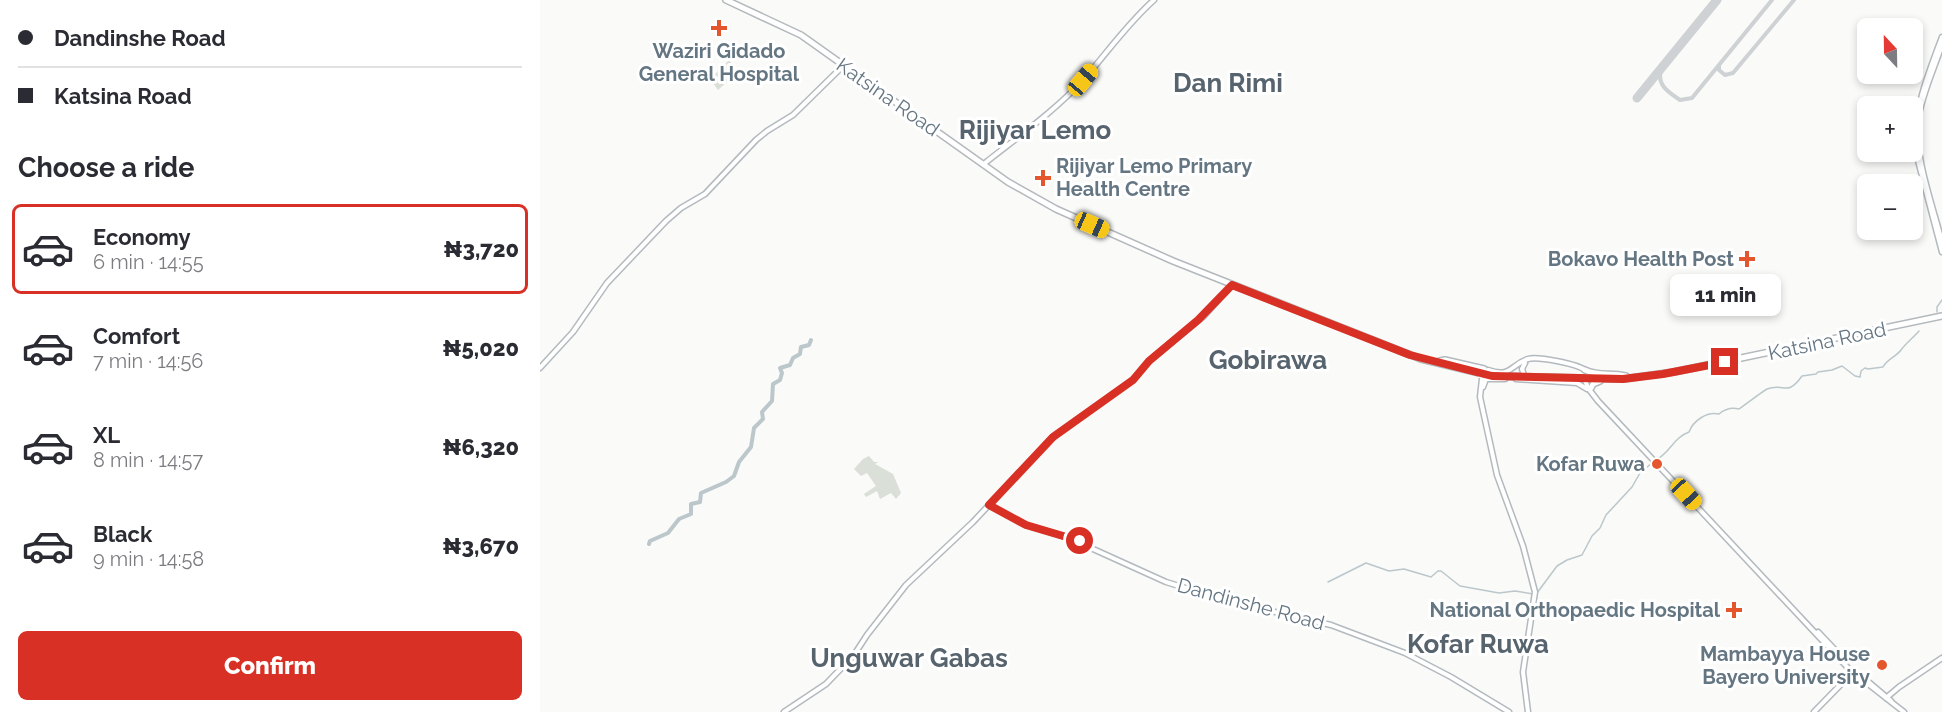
<!DOCTYPE html>
<html lang="en">
<head>
<meta charset="utf-8">
<style>
  body { margin:0; font-family:Raleway,sans-serif; background:#f2f2f3; color:#2b2b33; height:100vh; display:flex; flex-direction:column; font-size:22px; white-space:nowrap }
  * { box-sizing:border-box; margin:0 }
  p { font-size:20px; color:#7c7c81 }
  .icon { flex:none; width:33px; height:33px; fill:none; stroke:currentColor; stroke-width:2; stroke-linecap:round; stroke-linejoin:round }
  .map { position:relative; flex:1; overflow:hidden }
  .sheet { display:flex; flex-direction:column; background:#fff; width:540px }
  .sheet>* { flex:none }
  .guide { display:grid; align-content:center; height:132px; padding:0 18px; background:#fff }
  .needle { width:39px; rotate:338deg }
  .controls { position:absolute; left:1317px; top:18px; display:grid; gap:12px }
  .controls a { display:grid; place-items:center; width:66px; height:66px; border-radius:9px; background:#fff; box-shadow:0 3px 9px #0003; font-size:30px }
  .end { position:absolute; width:27px; height:27px; margin:-14px; border:8px solid #d93025; background:#fff; box-shadow:0 0 0 3px #fff }
  .from { border-radius:50% }
  .bubble { position:absolute; height:42px; border-radius:9px; background:#fff; box-shadow:0 3px 9px #0003; font-size:20px; font-weight:800; line-height:42px; text-align:center }
  .car { position:absolute; width:18px; height:36px; margin:-18px -9px; border-radius:8px; box-shadow:0 0 4px 2px #0007; background:linear-gradient(#f5c518 24%,#345 0 40%,#f5c518 0 76%,#345 0 86%,#f5c518 0) }
  .guide b { display:flex; align-items:center; gap:21px; height:57px; font-size:22px }
  .guide b+b { border-top:2px solid #e1e1e2 }
  .guide i { width:15px; height:15px; background:#2b2b33 }
  ul { padding:0; list-style:none }
  li { display:flex; align-items:center; gap:18px; height:90px; margin:0 12px 9px; padding:0 6px; border:3px solid transparent; border-radius:9px }
  li div { flex:1 }
  li b { display:block; font-size:22px }
  li em { font-style:normal; font-weight:800 }
  li.current { border-color:#d93025 }
  li>.icon { width:54px; height:54px; stroke-width:1.5 }
  h2 { padding:0 18px; font-size:27px; line-height:72px }
  .cta { display:flex; gap:12px; margin-top:auto; padding:12px 18px }
  .cta a { flex:1; height:69px; border-radius:9px; background:#d93025; color:#fff; font-size:24px; font-weight:800; line-height:69px; text-align:center }
  main { display:flex; flex:1; min-height:0 }
  .map>svg:first-child { display:block }
  .green { fill:#dadfd7 }
  .lines { fill:none; stroke-linecap:round; stroke-linejoin:round }
  .stream { stroke:#bbc7cb; stroke-width:1.5 }
  .river { stroke:#bbc7cb; stroke-width:4 }
  .taxiway { stroke:#ced2d4; stroke-width:4 }
  .runway { stroke:#ced2d4; stroke-width:9 }
  .secondary-casing { stroke:#b3babf; stroke-width:7 }
  .highway-casing { stroke:#b4b9bd; stroke-width:8 }
  .secondary { stroke:#fff; stroke-width:4 }
  .highway { stroke:#fff; stroke-width:5 }
  .secondary-bridge-casing { stroke:#b3babf; stroke-width:7; stroke-linecap:butt }
  .secondary-bridge { stroke:#fff; stroke-width:4 }
  .route { stroke:#d93025; stroke-width:8 }
  .poi-dot { fill:#e4572e; stroke:#fff; stroke-width:2 }
  .labels { text-anchor:middle; dominant-baseline:central; stroke-width:6; stroke-linejoin:round; paint-order:stroke }
  .poi-label { font-size:20px; font-weight:bold; fill:#657683; stroke:#fff; text-anchor:end }
  .street-label { font-size:20px; fill:#657683; stroke:#fff }
  .district-label { font-size:26px; font-weight:bold; fill:#57646e; stroke:#fff }
</style>
</head>
<body>
<main>
<section class="sheet">
<div class="guide">
<b><i class="from"></i>Dandinshe Road</b>
<b><i></i>Katsina Road</b>
</div>
<h2>Choose a ride</h2>
<ul>
<li class="current"><svg class="icon" aria-label="car" viewBox="0 0 24 24"><path d="M5 17H2v-5l4-1 3-4h7l3 4 3 1v5h-3M9 17h6M6 11h13"/><circle cx="7" cy="17" r="2"/><circle cx="17" cy="17" r="2"/></svg><div><b>Economy</b><p>6 min · 14:55</p></div><em>₦3,720</em></li>
<li><svg class="icon" aria-label="car" viewBox="0 0 24 24"><path d="M5 17H2v-5l4-1 3-4h7l3 4 3 1v5h-3M9 17h6M6 11h13"/><circle cx="7" cy="17" r="2"/><circle cx="17" cy="17" r="2"/></svg><div><b>Comfort</b><p>7 min · 14:56</p></div><em>₦5,020</em></li>
<li><svg class="icon" aria-label="car" viewBox="0 0 24 24"><path d="M5 17H2v-5l4-1 3-4h7l3 4 3 1v5h-3M9 17h6M6 11h13"/><circle cx="7" cy="17" r="2"/><circle cx="17" cy="17" r="2"/></svg><div><b>XL</b><p>8 min · 14:57</p></div><em>₦6,320</em></li>
<li><svg class="icon" aria-label="car" viewBox="0 0 24 24"><path d="M5 17H2v-5l4-1 3-4h7l3 4 3 1v5h-3M9 17h6M6 11h13"/><circle cx="7" cy="17" r="2"/><circle cx="17" cy="17" r="2"/></svg><div><b>Black</b><p>9 min · 14:58</p></div><em>₦3,670</em></li>
</ul>
<div class="cta"><a>Confirm</a></div>
</section>
<div class="map">
<svg width="1402" height="712" viewBox="0 0 1402 712">
  <rect width="100%" height="100%" fill="#fafaf8"/>
  <g class="green">
    <polygon points="189,60 198,72 178,90 170,79"/>
    <polygon points="329,456 334,462 338,462 335,464 353,474 361,493 356,499 351,493 340,499 337,491 326,497 324,494 336,486 327,473 321,476 314,469 323,459"/>
  </g>
  <g class="lines">
    <g class="stream">
      <polyline points="1397,312 1397,307 1402,300"/>
      <path d="M 1119,458 C 1131,450 1135,437 1149,432 C 1153,421 1167,411 1179,414 C 1185,409 1191,407 1199,409 C 1205,405 1223,391 1227,389 C 1245,382 1246,398 1262,376 L 1276,374 L 1278,372 L 1292,370 L 1302,366 L 1315,376 L 1320,377 L 1321,371 L 1325,368 L 1328,369 L 1343,367 C 1347,359 1356,357 1361,350 C 1366,343 1373,338 1379,331"/>
      <polyline points="788,582 826,563 849,571 864,569 891,577 898,571 901,571 920,586 959,593 975,591 993,594"/>
      <polyline points="997,593 1017,566 1027,560 1042,555 1052,536 1060,528 1066,515 1092,487 1100,473 1112,463"/>
    </g>
    <polyline class="river" points="109,544 110,541 128,533 139,519 151,514 151,504 160,502 161,493 186,482 194,476 199,462 211,447 214,428 223,419 222,412 232,401 233,384 240,380 242,373 240,368 250,365 253,358 260,354 261,347 269,345 271,340"/>
    <g class="taxiway">
      <polyline points="1179,66 1179,70 1185,75 1193,73 1254,0"/>
      <path d="M 1122,68 C 1115,84 1128,92 1140,100 L 1152,98 L 1232,0"/>
    </g>
    <polyline class="runway" points="1097,98 1177,0"/>
    <g class="secondary-casing">
      <g id="secondary">
        <path d="M 1402,37 C 1388,75 1372,112 1376,153 L 1402,252"/>
        <path d="M 1402,45 C 1394,69 1382,94 1378,120 C 1374,156 1393,206 1402,242"/>
        <path d="M 445,163 C 479,136 515,111 544,79 C 567,53 587,24 614,0"/>
        <polyline points="0,368 33,332 67,283 126,221 141,208 165,194 216,140 227,131 253,115 304,65"/>
        <path d="M 948,370 C 971,378 970,365 988,359 C 998,356 1037,364 1045,370"/>
        <polyline points="984,375 982,369 985,363"/>
        <polyline points="942,379 940,397 957,475 983,546 995,592 983,672 988,712"/>
        <polyline points="948,379 965,379"/>
        <polyline points="976,379 1037,383 1047,389"/>
        <polyline points="1045,380 1048,388 1058,401 1309,669 1364,712"/>
        <polyline points="943,387 946,379"/>
        <polyline points="449,505 486,525 540,541 542,544 626,582 688,601 791,625 865,653 911,677 969,712"/>
        <polyline points="1278,632 1296,651"/>
        <polyline points="1325,679 1351,701"/>
        <polyline points="1346,698 1359,687 1402,658"/>
        <polyline points="244,712 286,684 314,655 327,635 366,585 433,522 513,437 593,380 609,361 664,316 692,285"/>
        <polyline points="1274,712 1313,672"/>
      </g>
    </g>
    <g class="highway-casing">
      <g id="highway">
        <polyline points="186,0 261,35 468,182 516,209 633,261 881,359 952,376 1083,379 1134,372 1402,316"/>
        <polyline points="900,361 905,360 944,369"/>
        <path d="M 1045,370 C 1059,377 1072,372 1086,376"/>
        <polyline points="1051,388 1053,384 1060,381"/>
      </g>
    </g>
    <use href="#secondary" class="secondary"/>
    <use href="#highway" class="highway"/>
    <g class="secondary-bridge-casing">
      <g id="secondary-bridge">
        <polyline points="940,376 941,371"/>
        <polyline points="1047,376 1047,380"/>
        <polyline points="950,377 950,372"/>
      </g>
    </g>
    <use href="#secondary-bridge" class="secondary-bridge"/>
  </g>
  <g class="lines">
    <polyline class="route" points="540,541 486,525 449,505 513,437 593,380 609,361 658,320 692,285 870,355 952,376 1083,379 1123,374 1185,362"/>
  </g>
  <g class="poi-dot">
    <path d="M176 19h6v6h6v6h-6v6h-6v-6h-6v-6h6z"/>
    <path d="M500 169h6v6h6v6h-6v6h-6v-6h-6v-6h6z"/>
    <path d="M1204 250h6v6h6v6h-6v6h-6v-6h-6v-6h6z"/>
    <circle cx="1117" cy="464" r="6"/>
    <path d="M1191 601h6v6h6v6h-6v6h-6v-6h-6v-6h6z"/>
    <circle cx="1342" cy="665" r="6"/>
  </g>
  <g class="labels">
    <g class="poi-label">
      <text x="179" y="51" text-anchor="middle">Waziri Gidado<tspan x="179" dy="23">General Hospital</tspan></text>
      <text x="516" y="166" text-anchor="start">Rijiyar Lemo Primary<tspan x="516" dy="23">Health Centre</tspan></text>
      <text x="1194" y="259">Bokavo Health Post</text>
      <text x="1105" y="464">Kofar Ruwa</text>
      <text x="1180" y="610">National Orthopaedic Hospital</text>
      <text x="1330" y="654">Mambayya House<tspan x="1330" dy="23">Bayero University</tspan></text>
    </g>
    <g class="street-label">
      <text transform="translate(348 97) rotate(35)">Katsina Road</text>
      <text transform="translate(1287 341) rotate(-12)">Katsina Road</text>
      <text transform="translate(711 604) rotate(15)">Dandinshe Road</text>
    </g>
    <g class="district-label">
      <text x="688" y="83">Dan Rimi</text>
      <text x="495" y="130">Rijiyar Lemo</text>
      <text x="728" y="360">Gobirawa</text>
      <text x="938" y="644">Kofar Ruwa</text>
      <text x="369" y="658">Unguwar Gabas</text>
    </g>
  </g>
</svg>
<div class="controls">
<a><svg class="needle" viewBox="-14 -14 28 28"><path d="M0-13l5 13h-10z" fill="#e53935"/><path d="M0 13l5-13h-10z" fill="#7c7c81"/></svg></a>
<a>+</a>
<a>−</a>
</div>
<i class="end from" style="left:540px;top:541px"></i>
<i class="end" style="left:1185px;top:362px"></i>
<div class="bubble" style="left:1130px;top:274px;width:111px">11 min</div>
<i class="car" style="left:543px;top:80px;rotate:40deg"></i>
<i class="car" style="left:552px;top:225px;rotate:114deg"></i>
<i class="car" style="left:1146px;top:494px;rotate:137deg"></i>
</div>
</main>
</body>
</html>
